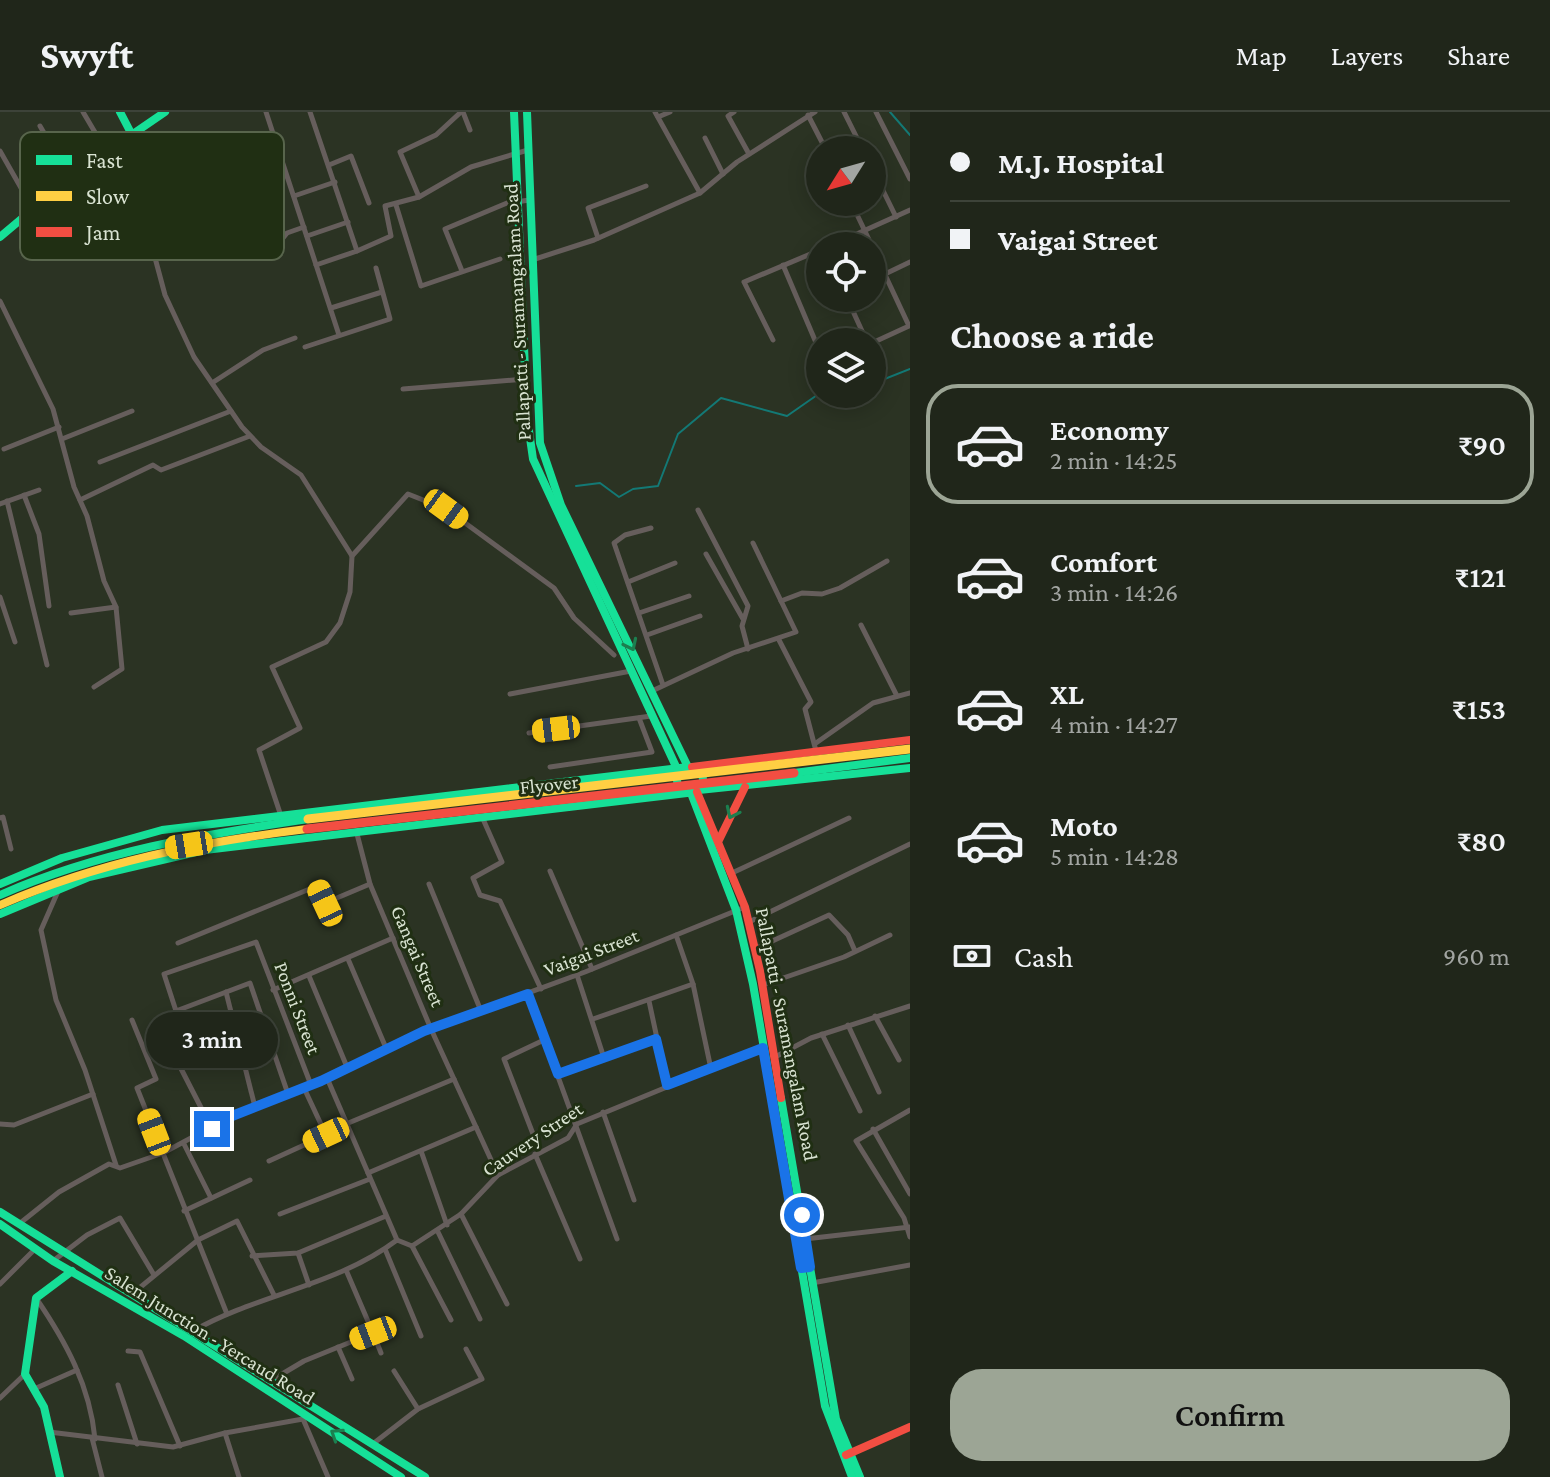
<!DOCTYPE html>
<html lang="en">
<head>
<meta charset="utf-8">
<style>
  body { margin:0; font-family:"Crimson Pro",serif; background:#2d3227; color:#f1f3f6; height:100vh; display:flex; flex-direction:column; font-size:30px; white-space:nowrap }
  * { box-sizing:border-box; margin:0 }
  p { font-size:26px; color:#a2a5a2 }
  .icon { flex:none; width:44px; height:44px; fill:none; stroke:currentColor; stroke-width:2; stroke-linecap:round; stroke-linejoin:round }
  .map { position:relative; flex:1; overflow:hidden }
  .details { display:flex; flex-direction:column; background:#20261a; width:640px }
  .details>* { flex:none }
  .top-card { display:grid; align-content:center; height:176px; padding:0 40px; background:#20261a }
  .needle { width:52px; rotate:233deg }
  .fabs { position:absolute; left:806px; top:24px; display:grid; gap:16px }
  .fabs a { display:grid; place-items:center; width:80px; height:80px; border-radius:50%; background:#20261a; box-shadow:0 4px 20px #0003,0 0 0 2px #3d4339; font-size:40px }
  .end { position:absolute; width:36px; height:36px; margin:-18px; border:10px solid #1a73e8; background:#fff; box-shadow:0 0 0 4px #fff }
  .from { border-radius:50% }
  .bubble { position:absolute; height:56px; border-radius:28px; background:#20261a; box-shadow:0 4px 20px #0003,0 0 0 2px #3d4339; font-size:26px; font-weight:600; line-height:56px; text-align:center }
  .car { position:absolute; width:24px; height:48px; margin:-24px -12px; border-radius:10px; box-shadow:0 0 6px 2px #0007; background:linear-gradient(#f5c518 24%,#345 0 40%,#f5c518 0 76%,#345 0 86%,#f5c518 0) }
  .top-card b { display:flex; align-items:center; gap:28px; height:76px; font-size:30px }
  .top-card b+b { border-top:2px solid #3d4339 }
  .top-card i { width:20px; height:20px; background:#f1f3f6 }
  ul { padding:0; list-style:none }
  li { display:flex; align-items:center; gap:24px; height:120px; margin:0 16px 12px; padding:0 24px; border:4px solid transparent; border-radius:32px }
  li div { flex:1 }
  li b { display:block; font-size:30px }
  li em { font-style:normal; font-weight:600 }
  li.active { border-color:#9ca595 }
  li>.icon { width:72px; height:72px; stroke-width:1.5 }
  h2 { padding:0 40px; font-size:36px; line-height:96px }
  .pay { display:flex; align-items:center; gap:20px; height:88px; padding:0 40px; font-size:30px }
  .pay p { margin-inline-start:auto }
  .cta { display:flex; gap:16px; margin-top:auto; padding:16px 40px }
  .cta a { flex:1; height:92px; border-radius:32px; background:#9ca595; color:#111; font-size:32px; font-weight:600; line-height:92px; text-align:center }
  header { display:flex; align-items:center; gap:48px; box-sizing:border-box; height:112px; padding:0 40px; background:#20261a; border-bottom:2px solid #3d4339 }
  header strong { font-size:38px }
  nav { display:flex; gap:44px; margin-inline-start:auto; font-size:28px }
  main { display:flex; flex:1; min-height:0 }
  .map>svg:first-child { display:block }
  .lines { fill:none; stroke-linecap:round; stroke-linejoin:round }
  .stream { stroke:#137975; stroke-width:2 }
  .street { stroke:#665e5c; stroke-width:5 }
  .fast { stroke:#16e098; stroke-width:8 }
  .slow { stroke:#ffcf43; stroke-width:8 }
  .jam { stroke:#f24e42; stroke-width:8 }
  .slow-bridge { stroke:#ffcf43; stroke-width:9 }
  .jam-bridge { stroke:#f24e42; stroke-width:9 }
  .oneway { stroke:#1c7f4f }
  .route { stroke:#1a73e8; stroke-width:10 }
  .labels { text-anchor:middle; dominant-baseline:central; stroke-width:6; stroke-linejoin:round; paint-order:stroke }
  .street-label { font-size:20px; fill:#d9e3d2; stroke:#202f13 }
  .key { fill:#202f13; stroke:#58654c; stroke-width:2 }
  .key-label { font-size:22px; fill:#d9e3d2 }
</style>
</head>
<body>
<header>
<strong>Swyft</strong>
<nav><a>Map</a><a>Layers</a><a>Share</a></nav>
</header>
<main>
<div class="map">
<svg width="910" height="1365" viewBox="0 0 910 1365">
  <rect width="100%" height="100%" fill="#2b3323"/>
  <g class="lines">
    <g class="stream">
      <polyline points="890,0 910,23"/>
      <polyline points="872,272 910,257"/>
      <polyline points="576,374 600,371 619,385 633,377 658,374 678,322 721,286 787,304 820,281"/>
    </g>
    <g class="street">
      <polyline points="83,0 106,39"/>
      <polyline points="266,0 339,223"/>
      <polyline points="310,0 357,139 316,153"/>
      <polyline points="463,0 470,18"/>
      <polyline points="655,0 700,81"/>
      <polyline points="734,0 728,4 749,42"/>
      <polyline points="844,0 863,38"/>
      <polyline points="876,0 910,67"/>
      <polyline points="808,3 826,38"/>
      <polyline points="658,5 670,0"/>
      <polyline points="40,14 70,66"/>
      <polyline points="126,25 148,85 147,116 165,183 194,245 242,315 261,335 301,363 352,444 350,480 340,511 326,530 272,555 300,616 259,638 281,704"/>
      <polyline points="705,26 723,62"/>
      <polyline points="0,39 33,97"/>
      <polyline points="329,53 351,44 369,91"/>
      <polyline points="872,56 896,105"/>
      <polyline points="294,84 335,70"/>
      <polyline points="419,85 400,40 436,23 461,0"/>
      <polyline points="851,90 872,134"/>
      <polyline points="396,93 421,174 500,147"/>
      <polyline points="307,124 348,110"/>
      <polyline points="598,126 588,96 646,74"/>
      <polyline points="150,128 238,94"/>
      <polyline points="830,134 910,98"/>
      <polyline points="872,135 909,214 872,231"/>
      <polyline points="357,139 391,124 385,94 419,85 471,55 528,38"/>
      <polyline points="268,145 287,121 304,115"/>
      <polyline points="535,147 594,128 700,81 737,50 815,0"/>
      <polyline points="783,153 820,240"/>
      <polyline points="462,159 445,117 507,91 530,88"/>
      <polyline points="885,162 910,150"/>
      <polyline points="847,186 867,230"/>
      <polyline points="0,189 53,297 74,375 87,404 104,469 116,495 122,557 94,575"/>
      <polyline points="331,196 382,180"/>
      <polyline points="773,228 744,170 820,138"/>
      <polyline points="305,235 390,207 376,156"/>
      <polyline points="872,241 879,256"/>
      <polyline points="212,271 263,238 295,226"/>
      <polyline points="403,277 525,267"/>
      <polyline points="62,327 132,299"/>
      <polyline points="4,337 59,315"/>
      <polyline points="100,350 231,299"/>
      <polyline points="24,383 39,422 49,494"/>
      <polyline points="80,388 153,353 161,358 250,324"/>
      <polyline points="7,389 47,553"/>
      <polyline points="0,392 39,378"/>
      <polyline points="698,398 748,494 742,514 748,537"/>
      <polyline points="651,416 625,423 614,431 663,573"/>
      <polyline points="706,442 743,507"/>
      <polyline points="352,444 408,382 446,397 554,476 574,506 614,543"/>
      <polyline points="628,470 675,451"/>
      <polyline points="0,485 15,530"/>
      <polyline points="781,489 802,481 822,482 840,476 887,449"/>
      <polyline points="71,501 116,495"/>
      <polyline points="639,501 689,484"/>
      <polyline points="861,513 897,584"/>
      <polyline points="647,523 700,504"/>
      <polyline points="779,528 811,590 805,597 816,639"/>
      <polyline points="652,579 733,541 796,520 753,431"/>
      <polyline points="510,582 631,559"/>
      <polyline points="529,621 651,604"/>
      <polyline points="816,631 873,591 910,581"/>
      <polyline points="550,655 652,640 639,606"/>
      <polyline points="0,706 3,705 11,737"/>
      <polyline points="483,707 502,750 473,766 480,783 500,789 541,877"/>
      <polyline points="357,722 370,772 431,917 498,1063"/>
      <polyline points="550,759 592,857"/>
      <polyline points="732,761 849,706"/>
      <polyline points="429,772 481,899"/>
      <polyline points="59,777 41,818 56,888 85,958 116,1053"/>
      <polyline points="749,810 910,732"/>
      <polyline points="676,823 693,872 711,957"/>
      <polyline points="178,831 317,774 325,791 370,772"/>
      <polyline points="755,837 829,803 848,823 855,839"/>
      <polyline points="348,847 386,936"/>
      <polyline points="577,863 604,946"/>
      <polyline points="309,864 347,955"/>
      <polyline points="763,873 844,845 890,823"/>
      <polyline points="273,878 393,826"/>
      <polyline points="226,880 255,995"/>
      <polyline points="528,882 617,1127"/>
      <polyline points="649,889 667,973"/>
      <polyline points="176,899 189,934 173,941 212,1017"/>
      <polyline points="875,904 899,948"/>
      <polyline points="593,907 693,872"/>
      <polyline points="132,908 156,967 137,976 227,1202"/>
      <polyline points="848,913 879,980"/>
      <polyline points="822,922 860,999"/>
      <polyline points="775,945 811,926 910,894"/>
      <polyline points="558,962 656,927"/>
      <polyline points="327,966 397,1128"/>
      <polyline points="288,982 250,871 176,899 164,862 256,830 311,973"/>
      <polyline points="910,998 856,1029 904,1106 910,1125"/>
      <polyline points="603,1000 634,1088"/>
      <polyline points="0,1012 14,1013 93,982"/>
      <polyline points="346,1012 454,967"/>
      <polyline points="873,1017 910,1082"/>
      <polyline points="184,1032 211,1086"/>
      <polyline points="421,1039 447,1113"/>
      <polyline points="540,1040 504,947 544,928"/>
      <polyline points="535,1042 580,1147"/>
      <polyline points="269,1049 326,1023 304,976"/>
      <polyline points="368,1061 476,1015"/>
      <polyline points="184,1099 250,1068"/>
      <polyline points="280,1102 370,1067"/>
      <polyline points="461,1102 507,1192"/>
      <polyline points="19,1112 59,1080 109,1052 120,1056 163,1041 232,1004 321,969 424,919 585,860 745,795"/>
      <polyline points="438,1120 480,1207"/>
      <polyline points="805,1127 910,1115"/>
      <polyline points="412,1134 451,1208"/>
      <polyline points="385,1137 421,1224"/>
      <polyline points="298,1141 309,1173"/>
      <polyline points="252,1144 298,1141 386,1104"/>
      <polyline points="53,1149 87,1123 120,1106 154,1163"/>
      <polyline points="812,1171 910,1153"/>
      <polyline points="0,1172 35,1137"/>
      <polyline points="132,1182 198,1128 237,1109 274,1183"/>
      <path d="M 36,1186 C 66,1230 90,1274 95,1327"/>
      <path d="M 193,1219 C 258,1182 336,1174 397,1128 L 412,1134 L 461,1102 L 498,1063 L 568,1026 L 577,1012 L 764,935"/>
      <polyline points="373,1221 381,1241"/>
      <polyline points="338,1235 352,1267"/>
      <polyline points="128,1239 140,1240 180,1334"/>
      <polyline points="394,1259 418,1297"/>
      <polyline points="272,1268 304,1249 373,1221 346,1158"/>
      <polyline points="118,1273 137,1332"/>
      <polyline points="34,1277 77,1258"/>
      <polyline points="0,1286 25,1262"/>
      <polyline points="303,1307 328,1365"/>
      <polyline points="49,1320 173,1335 225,1321"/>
      <polyline points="92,1326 102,1365"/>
      <polyline points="374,1331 418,1297 482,1267 466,1237"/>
      <polyline points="239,1365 225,1321 303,1307"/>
    </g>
    <g class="fast">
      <polyline points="120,0 131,21"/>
      <polyline points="514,0 527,305 533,347 679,661"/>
      <polyline points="527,0 540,331 561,393 688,655"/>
      <polyline points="0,125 76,61 165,0"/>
      <circle cx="690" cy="668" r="13"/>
      <polyline points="794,661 910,646"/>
      <polyline points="699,678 910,656"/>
      <polyline points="691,681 736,798 753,872 825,1294 852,1365"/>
      <polyline points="0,772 62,746 162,718 688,655"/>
      <path d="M 0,783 C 100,739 201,723 308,707"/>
      <polyline points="0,802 89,765 205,738 687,681"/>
      <polyline points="781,986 836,1307 860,1365"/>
      <polyline points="0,1100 425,1365"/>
      <polyline points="0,1112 53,1149 184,1224 401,1365"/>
      <polyline points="60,1365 44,1295 25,1262 36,1186 72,1159"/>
    </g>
    <path class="slow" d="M 0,793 C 99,750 200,730 307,717"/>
    <g class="jam">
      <polyline points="692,655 910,628"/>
      <polyline points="697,680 745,795 760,859 781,986"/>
      <polyline points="719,728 745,675"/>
      <polyline points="846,1343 910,1315"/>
    </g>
    <polyline class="slow-bridge" points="308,707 910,637"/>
    <polyline class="jam-bridge" points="307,717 794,661"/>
  </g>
  <defs><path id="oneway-chevron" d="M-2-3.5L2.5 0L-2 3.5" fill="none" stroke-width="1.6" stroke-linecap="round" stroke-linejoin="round" transform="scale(2)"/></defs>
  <g class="oneway">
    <use href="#oneway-chevron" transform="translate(631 533) rotate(64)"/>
    <use href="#oneway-chevron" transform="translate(732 701) rotate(115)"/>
    <use href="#oneway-chevron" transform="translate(336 1322) rotate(-147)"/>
  </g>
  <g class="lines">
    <polyline class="route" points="212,1017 232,1004 321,969 424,919 528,882 558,962 656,927 667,973 763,936 801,1156 810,1155 802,1103"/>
  </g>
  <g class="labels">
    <g class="street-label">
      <text transform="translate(517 200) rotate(-93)">Pallapatti - Suramangalam Road</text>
      <text transform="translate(549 672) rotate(-6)">Flyover</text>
      <text transform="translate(591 840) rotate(-21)">Vaigai Street</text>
      <text transform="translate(418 844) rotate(67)">Gangai Street</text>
      <text transform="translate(298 896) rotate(69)">Ponni Street</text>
      <text transform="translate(787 922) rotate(79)">Pallapatti - Suramangalam Road</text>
      <text transform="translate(532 1027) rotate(-34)">Cauvery Street</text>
      <text transform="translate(210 1223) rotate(32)">Salem Junction - Yercaud Road</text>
    </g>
  </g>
  <rect x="20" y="20" width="264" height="128" rx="12" class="key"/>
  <rect x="36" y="43" width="36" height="10" fill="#16e098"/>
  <rect x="36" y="79" width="36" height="10" fill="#ffcf43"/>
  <rect x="36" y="115" width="36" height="10" fill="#f24e42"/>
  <g class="key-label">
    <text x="86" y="56">Fast</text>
    <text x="86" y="92">Slow</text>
    <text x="86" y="128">Jam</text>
  </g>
</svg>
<div class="fabs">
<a><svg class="needle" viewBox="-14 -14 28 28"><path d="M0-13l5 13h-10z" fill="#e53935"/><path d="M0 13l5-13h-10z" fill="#a2a5a2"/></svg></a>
<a><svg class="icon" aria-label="locate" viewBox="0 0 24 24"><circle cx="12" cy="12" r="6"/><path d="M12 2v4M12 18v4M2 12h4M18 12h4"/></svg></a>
<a><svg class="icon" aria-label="layers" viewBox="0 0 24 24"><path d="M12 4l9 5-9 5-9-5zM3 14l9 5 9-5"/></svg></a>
</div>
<i class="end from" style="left:802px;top:1103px"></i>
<i class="end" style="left:212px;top:1017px"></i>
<div class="bubble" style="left:146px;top:900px;width:132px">3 min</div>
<i class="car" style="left:446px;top:397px;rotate:126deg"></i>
<i class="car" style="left:556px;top:617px;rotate:263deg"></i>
<i class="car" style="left:189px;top:733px;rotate:261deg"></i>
<i class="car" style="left:325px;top:791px;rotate:335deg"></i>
<i class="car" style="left:154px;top:1020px;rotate:339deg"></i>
<i class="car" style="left:326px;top:1023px;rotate:245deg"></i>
<i class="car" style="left:373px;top:1221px;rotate:249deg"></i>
</div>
<section class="details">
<div class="top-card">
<b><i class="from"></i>M.J. Hospital</b>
<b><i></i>Vaigai Street</b>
</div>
<h2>Choose a ride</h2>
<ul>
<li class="active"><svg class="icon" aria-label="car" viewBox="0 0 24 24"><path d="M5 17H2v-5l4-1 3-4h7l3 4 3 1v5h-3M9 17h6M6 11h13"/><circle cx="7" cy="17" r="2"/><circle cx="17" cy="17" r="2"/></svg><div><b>Economy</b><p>2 min · 14:25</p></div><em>₹90</em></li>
<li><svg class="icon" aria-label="car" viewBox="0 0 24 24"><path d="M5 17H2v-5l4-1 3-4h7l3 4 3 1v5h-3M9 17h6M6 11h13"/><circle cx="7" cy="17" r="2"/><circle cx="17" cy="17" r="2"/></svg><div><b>Comfort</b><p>3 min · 14:26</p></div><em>₹121</em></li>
<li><svg class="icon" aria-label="car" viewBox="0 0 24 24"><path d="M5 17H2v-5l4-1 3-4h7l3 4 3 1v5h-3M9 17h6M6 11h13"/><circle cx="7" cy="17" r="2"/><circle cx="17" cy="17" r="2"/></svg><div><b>XL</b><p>4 min · 14:27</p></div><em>₹153</em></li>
<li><svg class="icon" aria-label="car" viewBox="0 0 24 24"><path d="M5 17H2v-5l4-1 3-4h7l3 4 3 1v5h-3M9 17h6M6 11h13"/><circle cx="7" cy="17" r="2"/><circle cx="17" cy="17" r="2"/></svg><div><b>Moto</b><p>5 min · 14:28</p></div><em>₹80</em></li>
</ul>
<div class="pay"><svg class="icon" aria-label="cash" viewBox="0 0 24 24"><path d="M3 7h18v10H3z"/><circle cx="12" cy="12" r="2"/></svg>Cash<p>960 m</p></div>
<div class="cta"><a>Confirm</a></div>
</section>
</main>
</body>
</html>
